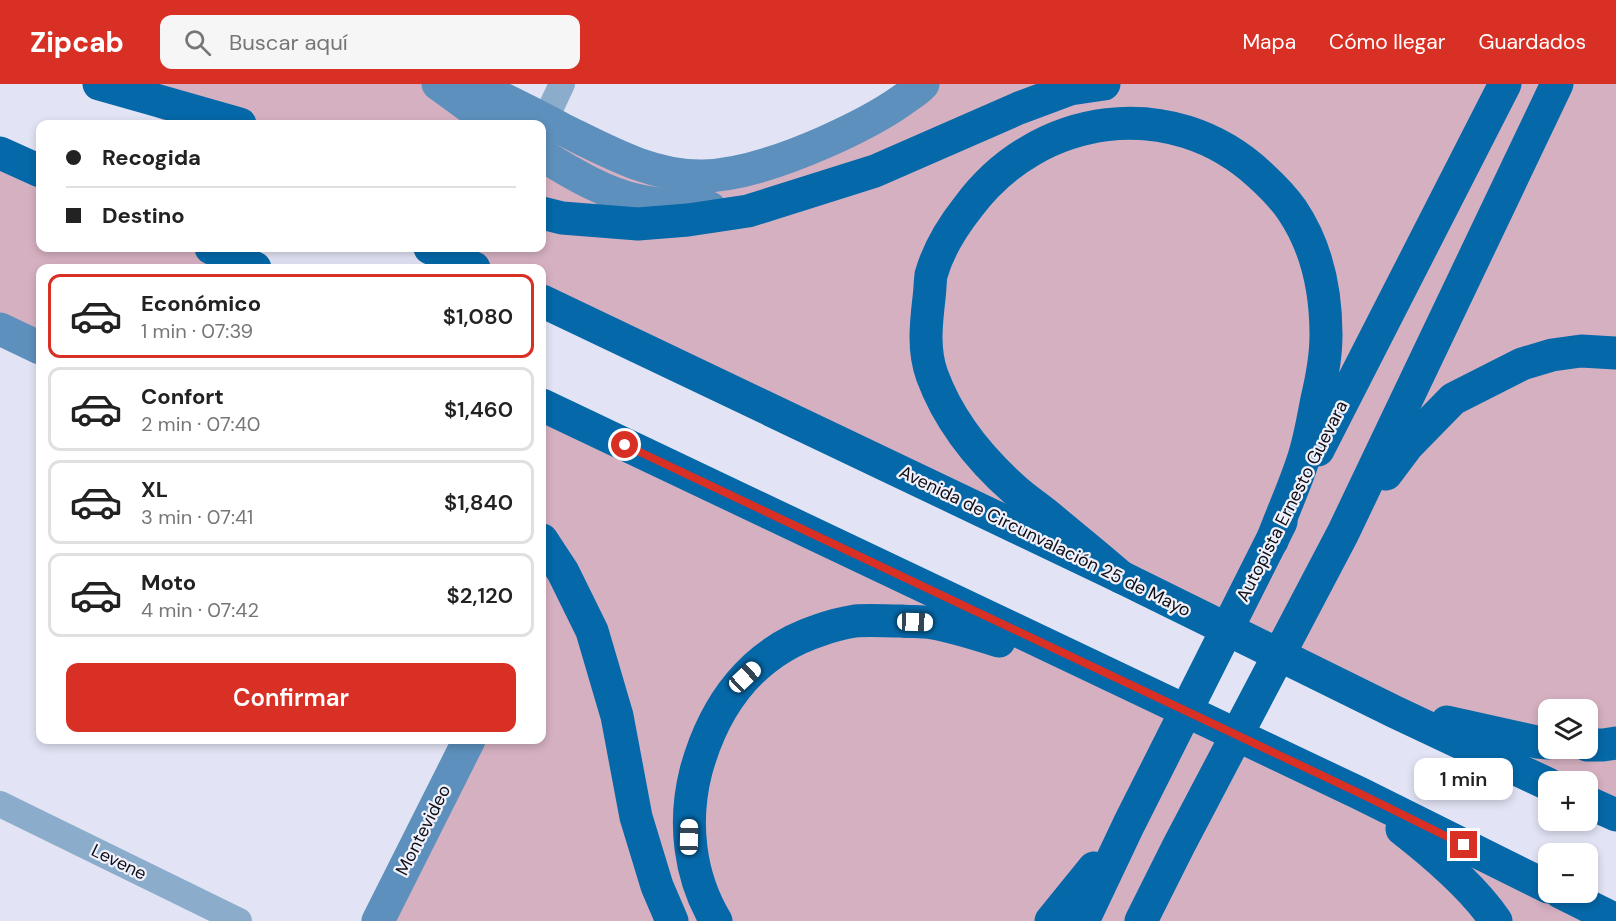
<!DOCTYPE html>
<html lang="es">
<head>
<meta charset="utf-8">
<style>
  body { margin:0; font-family:"DM Sans",sans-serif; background:#f6f6f6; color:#222; height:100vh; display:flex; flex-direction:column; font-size:22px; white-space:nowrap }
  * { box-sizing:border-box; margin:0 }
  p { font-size:20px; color:#767676 }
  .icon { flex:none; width:33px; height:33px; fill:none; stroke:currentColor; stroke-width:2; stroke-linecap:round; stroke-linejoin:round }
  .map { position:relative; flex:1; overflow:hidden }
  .details { position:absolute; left:36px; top:180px; width:510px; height:480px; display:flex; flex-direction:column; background:#fff; border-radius:12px; box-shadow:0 3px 9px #0003 }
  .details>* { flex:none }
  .top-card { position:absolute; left:36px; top:36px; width:510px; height:132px; border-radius:12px; box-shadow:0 3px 9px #0003; display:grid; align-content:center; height:132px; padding:0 30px; background:#fff }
  .tools { position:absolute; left:1538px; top:615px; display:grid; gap:12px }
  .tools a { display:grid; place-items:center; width:60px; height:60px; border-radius:12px; background:#fff; box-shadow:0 3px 9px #0003; font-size:30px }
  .end { position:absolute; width:27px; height:27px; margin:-14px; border:8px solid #d93025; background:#fff; box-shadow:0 0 0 3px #fff }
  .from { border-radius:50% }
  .bubble { position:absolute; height:42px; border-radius:12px; background:#fff; box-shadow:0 3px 9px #0003; font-size:20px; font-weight:600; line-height:42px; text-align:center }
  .car { position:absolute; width:18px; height:36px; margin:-18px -9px; border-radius:8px; box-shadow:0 0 4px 2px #0007; background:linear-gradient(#fff 24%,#345 0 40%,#fff 0 76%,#345 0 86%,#fff 0) }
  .top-card b { display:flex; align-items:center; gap:21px; height:57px; font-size:22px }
  .top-card b+b { border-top:2px solid #e0e0e0 }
  .top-card i { width:15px; height:15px; background:#222 }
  ul { padding:10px 0 0; list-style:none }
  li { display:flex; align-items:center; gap:18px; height:84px; margin:0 12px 9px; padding:0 18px; border:3px solid #e0e0e0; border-radius:12px }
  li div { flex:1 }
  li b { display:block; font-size:22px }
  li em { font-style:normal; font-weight:600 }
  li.selected { border-color:#d93025 }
  li>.icon { width:54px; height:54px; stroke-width:1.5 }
  .action { display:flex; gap:12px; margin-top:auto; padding:12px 30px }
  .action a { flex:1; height:69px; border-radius:12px; background:#d93025; color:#fff; font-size:24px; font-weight:600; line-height:69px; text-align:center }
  header { display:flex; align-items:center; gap:36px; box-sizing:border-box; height:84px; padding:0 30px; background:#d93025; color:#fff }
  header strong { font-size:28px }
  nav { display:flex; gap:33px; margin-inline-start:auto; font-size:21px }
  .search { width:420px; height:54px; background:#f6f6f6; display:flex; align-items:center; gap:15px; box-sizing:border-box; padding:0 21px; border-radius:12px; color:#767676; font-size:22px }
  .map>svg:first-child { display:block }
  .green { fill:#d5b0c1; fill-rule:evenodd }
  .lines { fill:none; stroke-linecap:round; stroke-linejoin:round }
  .street { stroke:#8badcb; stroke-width:26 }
  .secondary { stroke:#5d90bd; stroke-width:33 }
  .highway { stroke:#0568a8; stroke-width:33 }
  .route { stroke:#d93025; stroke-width:8 }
  .labels { text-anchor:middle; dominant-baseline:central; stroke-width:4.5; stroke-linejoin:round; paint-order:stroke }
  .street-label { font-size:18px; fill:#0f1016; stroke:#f0f1fc }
</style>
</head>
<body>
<header>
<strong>Zipcab</strong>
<div class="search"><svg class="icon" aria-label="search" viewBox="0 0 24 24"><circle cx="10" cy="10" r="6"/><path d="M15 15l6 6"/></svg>Buscar aquí</div>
<nav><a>Mapa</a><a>Cómo llegar</a><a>Guardados</a></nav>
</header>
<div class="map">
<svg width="1616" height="837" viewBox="0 0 1616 837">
  <rect width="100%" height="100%" fill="#e2e4f5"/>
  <g class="green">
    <path d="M 86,0 L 473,0 L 704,92 L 923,0 L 1616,0 L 1616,731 L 1587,718 L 1587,698 L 1548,698 L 542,217 L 542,184 L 474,184 L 430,164 L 542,164 L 542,40 L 171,40 ZM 1548,626 L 1587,626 L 1587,664 L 1548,664 Z"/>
    <polygon points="0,69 40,87 40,164 211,164 255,184 40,184 40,264 0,245"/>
    <polygon points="542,321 1616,837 378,837 469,656 542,656"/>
  </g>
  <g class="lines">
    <g class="street">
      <polyline points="545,36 562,0"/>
      <polyline points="0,720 239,837"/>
    </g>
    <g class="secondary">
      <polyline points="438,0 493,40"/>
      <path d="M 473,0 C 503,15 533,29 562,45 C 607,67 652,93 703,92 C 742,91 791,73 825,58 C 852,46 877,34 901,17 C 909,11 917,7 923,0"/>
      <path d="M 542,71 C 571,89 606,110 640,117 C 663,122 686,122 710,124"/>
      <polyline points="0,245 40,264"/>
      <polyline points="378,837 469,656"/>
    </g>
    <g class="highway">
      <polyline points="99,0 240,40"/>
      <polyline points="0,69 40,87"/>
      <polyline points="542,129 562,134 638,140 688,136 748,127 875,87 1019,24 1070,5 1104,0"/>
      <polyline points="211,164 255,184"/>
      <polyline points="430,164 474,184"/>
      <polyline points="542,217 1121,493 1395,628 1548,700"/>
      <polyline points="542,321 1359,709 1548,803"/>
      <polyline points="1318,366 1505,0"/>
      <polyline points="1386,390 1407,362 1453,315 1522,280 1552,271 1581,267 1616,269"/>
      <polyline points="542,456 563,488 592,547 617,632 636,733 657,802 672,837"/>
      <path d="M 1121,493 C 1097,472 1072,452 1048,432 C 1037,423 1025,415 1015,406 C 980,375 948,335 932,291 C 923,266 926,240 929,214 C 930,207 930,198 931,191 C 938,166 953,142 968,123 C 1038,28 1172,9 1260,91 C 1272,102 1283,113 1292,126 C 1317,163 1326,207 1326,251 C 1326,273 1322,294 1317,315 C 1313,335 1310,354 1304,373 C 1295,402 1282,429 1272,457"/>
      <polyline points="1447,638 1537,658 1548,659"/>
      <polyline points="1587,661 1603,661 1616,659"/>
      <polyline points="1587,718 1616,731"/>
      <path d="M 1402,745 C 1434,770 1473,803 1496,837"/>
      <polyline points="1560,808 1616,836"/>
      <path d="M 716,837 C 689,792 683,738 696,687 C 714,621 752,568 820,546 C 831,542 843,539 855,537 C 870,536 885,537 901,537 C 911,538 922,537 933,539 C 955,543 977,550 999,557"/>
      <polyline points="1051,837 1094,784"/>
      <polyline points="1083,837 1129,740 1281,438"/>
      <polyline points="1141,837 1179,761 1343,449 1557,0"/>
    </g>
  </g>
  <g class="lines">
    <polyline class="route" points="625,361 1359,709 1464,761"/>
  </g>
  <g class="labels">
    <g class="street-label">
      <text transform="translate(1292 417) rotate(-63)">Autopista Ernesto Guevara</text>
      <text transform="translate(1045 457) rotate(26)">Avenida de Circunvalación 25 de Mayo</text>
      <text transform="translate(423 746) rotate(-63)">Montevideo</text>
      <text transform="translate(119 778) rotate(26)">Levene</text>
    </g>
  </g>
</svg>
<div class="tools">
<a><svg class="icon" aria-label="layers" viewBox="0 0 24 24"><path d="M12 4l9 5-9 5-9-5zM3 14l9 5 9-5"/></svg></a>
<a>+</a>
<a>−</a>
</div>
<i class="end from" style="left:625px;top:361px"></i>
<i class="end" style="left:1464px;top:761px"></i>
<div class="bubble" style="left:1414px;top:674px;width:99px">1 min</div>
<i class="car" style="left:915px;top:538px;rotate:92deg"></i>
<i class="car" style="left:745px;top:593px;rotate:47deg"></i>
<i class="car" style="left:689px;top:753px;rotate:1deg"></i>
<div class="top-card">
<b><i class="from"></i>Recogida</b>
<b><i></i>Destino</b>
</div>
<section class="details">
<ul>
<li class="selected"><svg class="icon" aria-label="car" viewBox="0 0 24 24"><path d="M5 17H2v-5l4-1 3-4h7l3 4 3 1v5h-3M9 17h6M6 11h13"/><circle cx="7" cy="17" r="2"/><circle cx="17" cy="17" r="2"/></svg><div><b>Económico</b><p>1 min · 07:39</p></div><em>$1,080</em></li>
<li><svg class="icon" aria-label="car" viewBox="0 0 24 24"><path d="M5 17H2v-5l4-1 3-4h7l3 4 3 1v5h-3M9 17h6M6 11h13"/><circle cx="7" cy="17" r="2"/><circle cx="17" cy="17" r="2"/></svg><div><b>Confort</b><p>2 min · 07:40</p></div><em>$1,460</em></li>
<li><svg class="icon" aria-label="car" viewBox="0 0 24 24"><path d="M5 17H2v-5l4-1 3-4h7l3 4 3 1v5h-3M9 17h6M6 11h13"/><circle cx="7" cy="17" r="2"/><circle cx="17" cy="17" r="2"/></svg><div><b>XL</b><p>3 min · 07:41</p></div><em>$1,840</em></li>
<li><svg class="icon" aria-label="car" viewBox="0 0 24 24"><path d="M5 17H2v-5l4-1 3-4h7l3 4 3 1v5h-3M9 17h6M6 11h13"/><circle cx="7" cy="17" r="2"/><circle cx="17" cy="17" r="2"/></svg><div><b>Moto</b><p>4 min · 07:42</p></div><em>$2,120</em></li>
</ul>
<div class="action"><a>Confirmar</a></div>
</section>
</div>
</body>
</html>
